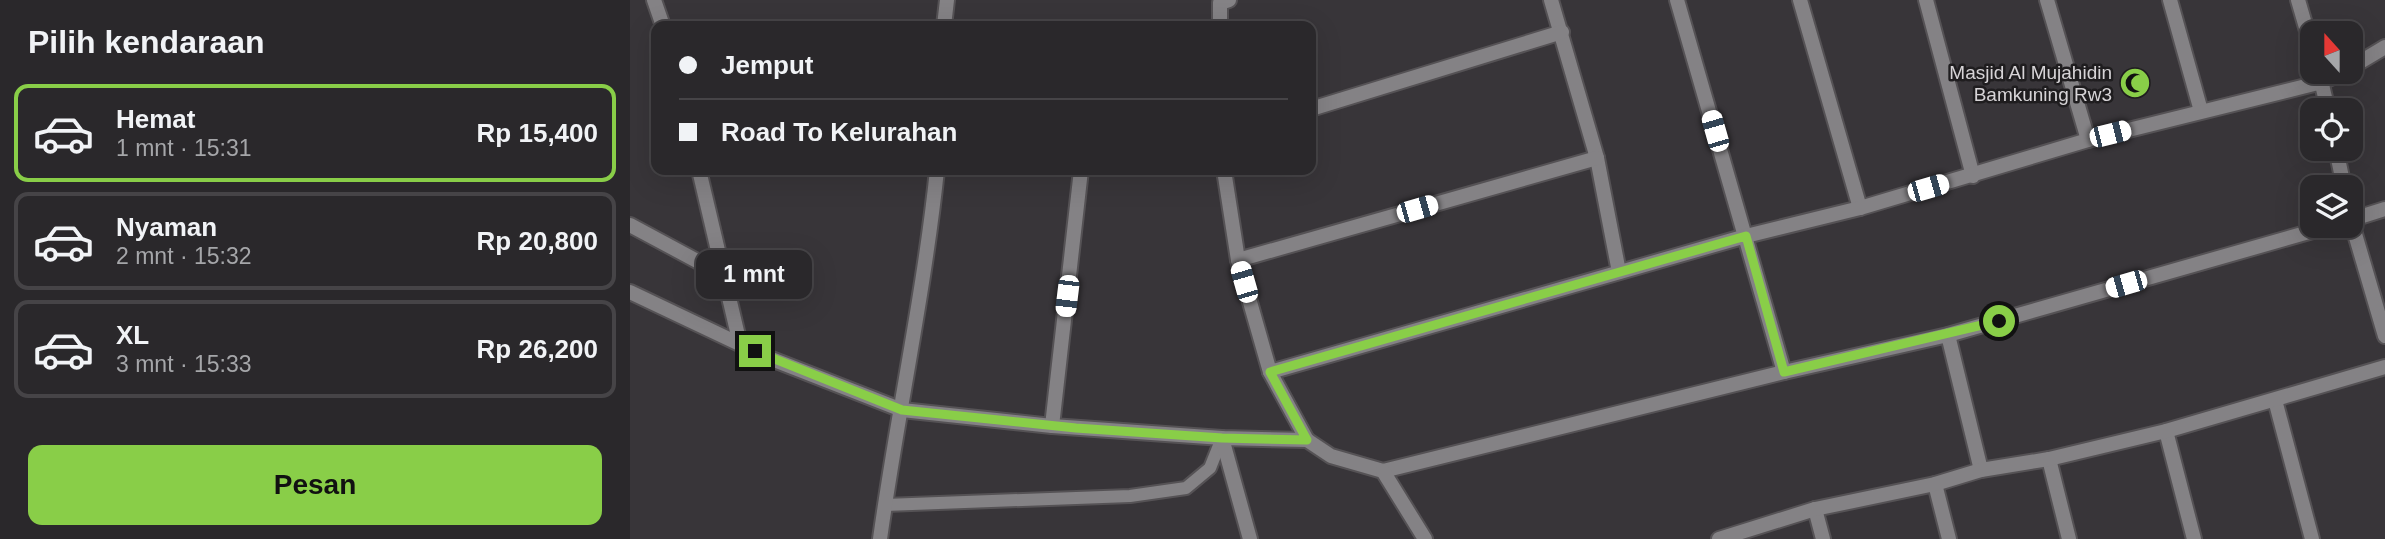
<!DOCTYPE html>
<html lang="id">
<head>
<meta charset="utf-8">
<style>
  body { margin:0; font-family:Helvetica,sans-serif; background:#323033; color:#f1f3f6; height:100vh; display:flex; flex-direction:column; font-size:26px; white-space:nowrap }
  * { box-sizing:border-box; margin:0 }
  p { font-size:23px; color:#a5a6a9 }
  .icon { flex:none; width:38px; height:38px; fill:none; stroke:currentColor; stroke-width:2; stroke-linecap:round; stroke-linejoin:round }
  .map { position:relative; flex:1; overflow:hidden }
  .panel { display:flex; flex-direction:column; background:#2a282b; width:630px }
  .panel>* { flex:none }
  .guide { position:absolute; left:21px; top:21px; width:665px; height:154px; border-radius:14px; box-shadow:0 7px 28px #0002,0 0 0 2px #464447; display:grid; align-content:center; height:154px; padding:0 28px; background:#2a282b }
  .needle { width:46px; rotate:339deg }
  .tools { position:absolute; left:1670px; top:21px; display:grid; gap:14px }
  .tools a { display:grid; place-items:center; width:63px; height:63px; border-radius:14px; background:#2a282b; box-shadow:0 7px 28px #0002,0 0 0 2px #464447; font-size:35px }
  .end { position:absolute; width:32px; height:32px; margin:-16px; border:9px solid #89ce48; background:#111; box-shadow:0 0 0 4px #111 }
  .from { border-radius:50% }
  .bubble { position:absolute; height:49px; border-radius:14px; background:#2a282b; box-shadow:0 7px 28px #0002,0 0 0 2px #464447; font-size:23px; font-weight:700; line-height:49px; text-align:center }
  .car { position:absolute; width:21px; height:42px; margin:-21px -10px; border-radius:9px; box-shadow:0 0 5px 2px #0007; background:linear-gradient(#fff 24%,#345 0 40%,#fff 0 76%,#345 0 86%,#fff 0) }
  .guide b { display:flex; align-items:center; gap:24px; height:66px; font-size:26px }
  .guide b+b { border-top:2px solid #464447 }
  .guide i { width:18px; height:18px; background:#f1f3f6 }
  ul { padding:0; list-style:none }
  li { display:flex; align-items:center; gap:21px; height:98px; margin:0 14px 10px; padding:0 14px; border:4px solid #464447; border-radius:14px }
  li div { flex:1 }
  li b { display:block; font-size:26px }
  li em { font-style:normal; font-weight:700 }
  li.selected { border-color:#89ce48 }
  li>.icon { width:63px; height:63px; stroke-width:1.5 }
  h2 { padding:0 28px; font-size:32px; line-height:84px }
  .button { display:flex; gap:14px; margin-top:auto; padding:14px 28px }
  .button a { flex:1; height:80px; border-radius:14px; background:#89ce48; color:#111; font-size:28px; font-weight:700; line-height:80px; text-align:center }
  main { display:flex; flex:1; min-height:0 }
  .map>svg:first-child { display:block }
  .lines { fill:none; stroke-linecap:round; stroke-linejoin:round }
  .lane-casing { stroke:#555255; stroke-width:16 }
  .street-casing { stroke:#555255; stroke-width:18 }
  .lane { stroke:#848285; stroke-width:12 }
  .street { stroke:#848285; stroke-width:14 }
  .route { stroke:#89ce48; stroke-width:9 }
  .labels { text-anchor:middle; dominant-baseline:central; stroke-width:5; stroke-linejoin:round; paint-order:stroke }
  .poi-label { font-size:19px; fill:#d7d4d7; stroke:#1f1d1f; text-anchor:end }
</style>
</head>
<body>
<main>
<section class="panel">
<h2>Pilih kendaraan</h2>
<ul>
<li class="selected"><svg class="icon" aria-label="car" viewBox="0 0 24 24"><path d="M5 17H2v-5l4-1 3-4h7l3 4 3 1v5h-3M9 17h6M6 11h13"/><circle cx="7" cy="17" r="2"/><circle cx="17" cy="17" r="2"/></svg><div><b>Hemat</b><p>1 mnt · 15:31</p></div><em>Rp 15,400</em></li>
<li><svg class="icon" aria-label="car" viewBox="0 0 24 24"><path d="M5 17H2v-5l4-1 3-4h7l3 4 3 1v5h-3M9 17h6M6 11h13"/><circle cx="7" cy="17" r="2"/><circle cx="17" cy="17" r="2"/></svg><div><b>Nyaman</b><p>2 mnt · 15:32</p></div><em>Rp 20,800</em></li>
<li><svg class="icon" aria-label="car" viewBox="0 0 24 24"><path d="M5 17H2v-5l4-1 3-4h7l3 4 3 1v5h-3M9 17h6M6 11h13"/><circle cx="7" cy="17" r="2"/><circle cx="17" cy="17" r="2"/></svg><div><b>XL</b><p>3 mnt · 15:33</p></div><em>Rp 26,200</em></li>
</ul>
<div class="button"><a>Pesan</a></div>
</section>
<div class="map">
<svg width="1755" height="539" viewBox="0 0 1755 539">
  <rect width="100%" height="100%" fill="#383539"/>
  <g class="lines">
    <g class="lane-casing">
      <polyline id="lane" points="255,505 500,496 556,488 580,468 592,438"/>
    </g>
    <g class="street-casing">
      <g id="street">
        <polyline points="24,0 33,26"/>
        <polyline points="921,0 967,158 989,272"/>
        <polyline points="1047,0 1154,372"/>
        <polyline points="1170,0 1230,208"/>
        <polyline points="1296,0 1343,176"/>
        <polyline points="1417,0 1458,140"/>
        <polyline points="1540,0 1571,111"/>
        <polyline points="1668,0 1682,48"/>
        <polyline points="314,26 317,0"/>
        <polyline points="590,26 590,3 599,0"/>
        <polyline points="1720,68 1755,47"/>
        <polyline points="1689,72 1698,110"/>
        <polyline points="681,109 932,32"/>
        <polyline points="1706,149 1714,187"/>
        <polyline points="69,170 110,344"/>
        <polyline points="594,170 608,260 640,372 677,440"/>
        <polyline points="1720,217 1755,336"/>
        <polyline points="1720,220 1755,209"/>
        <polyline points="0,225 95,276"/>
        <polyline points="608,260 967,158"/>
        <polyline points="0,292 139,358 272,410 422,426 592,438 677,440 701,456 753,471 1154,372 1318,335 1700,226"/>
        <polyline points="1318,335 1351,470"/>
        <polyline points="640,372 1116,236 1230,208 1458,140 1692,82 1713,72"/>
        <polyline points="1645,400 1682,539"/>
        <polyline points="422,426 451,170"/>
        <polyline points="1536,431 1564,539"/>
        <polyline points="592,438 620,539"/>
        <polyline points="1419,459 1439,539"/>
        <polyline points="753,471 795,539"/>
        <polyline points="1305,484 1319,539"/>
        <polyline points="1185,509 1193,539"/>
        <path d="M 250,539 C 267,416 294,294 307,170"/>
        <polyline points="1089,539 1185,509 1305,484 1351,470 1419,459 1536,431 1755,367"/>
      </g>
    </g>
    <use href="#lane" class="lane"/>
    <use href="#street" class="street"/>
  </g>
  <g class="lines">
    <polyline class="route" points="125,351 272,410 446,428 592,438 677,440 640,372 1116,236 1154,372 1369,321"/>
  </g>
  <defs>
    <g id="mosque-disc" transform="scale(1.575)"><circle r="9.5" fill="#89ce48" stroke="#1f1d1f"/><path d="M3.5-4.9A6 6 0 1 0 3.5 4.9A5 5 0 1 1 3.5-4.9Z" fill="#111"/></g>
  </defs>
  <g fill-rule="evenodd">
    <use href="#mosque-disc" x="1505" y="83"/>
  </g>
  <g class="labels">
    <g class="poi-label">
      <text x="1482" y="72">Masjid Al Mujahidin<tspan x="1482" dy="22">Bamkuning Rw3</tspan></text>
    </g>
  </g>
</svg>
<div class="tools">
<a><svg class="needle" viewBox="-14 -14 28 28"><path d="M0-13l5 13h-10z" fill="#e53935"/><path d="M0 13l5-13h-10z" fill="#a5a6a9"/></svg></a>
<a><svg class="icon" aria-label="locate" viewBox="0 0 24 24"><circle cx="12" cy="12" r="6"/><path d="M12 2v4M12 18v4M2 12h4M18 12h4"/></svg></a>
<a><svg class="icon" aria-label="layers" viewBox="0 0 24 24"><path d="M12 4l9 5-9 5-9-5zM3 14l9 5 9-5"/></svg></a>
</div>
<i class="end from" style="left:1369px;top:321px"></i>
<i class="end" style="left:125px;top:351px"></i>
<div class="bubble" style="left:66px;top:250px;width:116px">1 mnt</div>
<i class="car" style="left:1085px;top:131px;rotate:344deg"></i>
<i class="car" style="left:1480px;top:134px;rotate:76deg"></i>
<i class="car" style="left:1298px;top:188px;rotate:74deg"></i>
<i class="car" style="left:787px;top:209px;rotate:74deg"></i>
<i class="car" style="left:614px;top:282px;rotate:344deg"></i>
<i class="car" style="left:1496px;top:284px;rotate:254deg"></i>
<i class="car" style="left:437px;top:296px;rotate:187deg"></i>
<div class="guide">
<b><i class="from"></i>Jemput</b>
<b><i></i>Road To Kelurahan</b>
</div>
</div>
</main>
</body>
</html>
